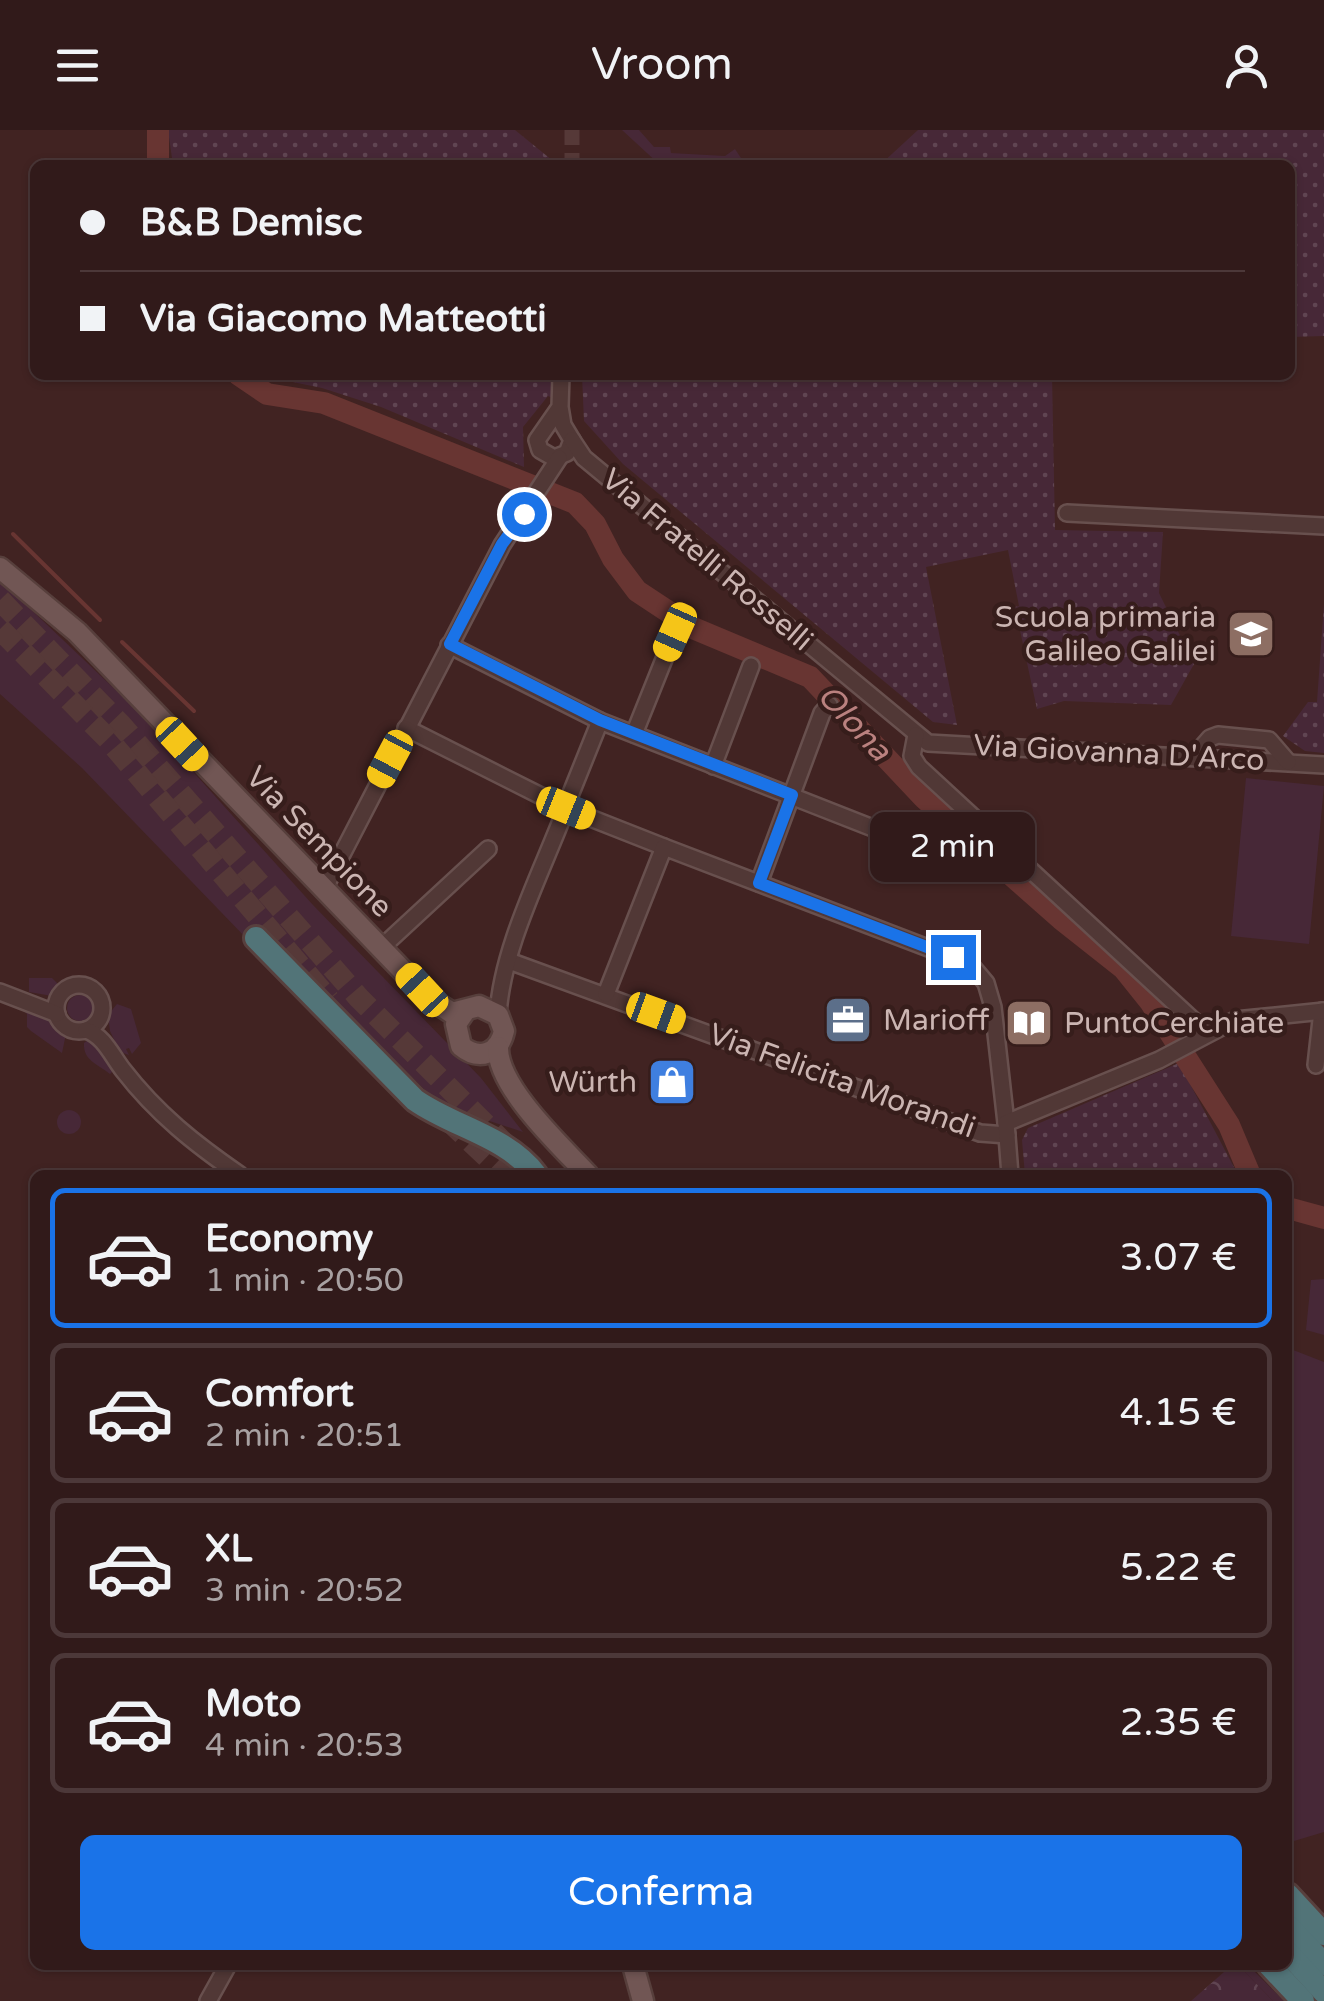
<!DOCTYPE html>
<html lang="it">
<head>
<meta charset="utf-8">
<style>
  body { margin:0; font-family:"Varela Round",sans-serif; background:#392323; color:#f1f3f6; height:100vh; display:flex; flex-direction:column; font-size:38px; white-space:nowrap }
  * { box-sizing:border-box; margin:0 }
  p { font-size:32px; color:#a8a1a2 }
  .icon { flex:none; width:55px; height:55px; fill:none; stroke:currentColor; stroke-width:2; stroke-linecap:round; stroke-linejoin:round }
  .map { position:relative; flex:1; overflow:hidden }
  .side { position:absolute; left:30px; top:1040px; width:1262px; height:800px; display:flex; flex-direction:column; background:#311a1a; border-radius:15px; box-shadow:0 2px 8px #0004,0 0 0 2px #4c3839 }
  .side>* { flex:none }
  .hud { position:absolute; left:30px; top:30px; width:1265px; height:220px; border-radius:15px; box-shadow:0 2px 8px #0004,0 0 0 2px #4c3839; display:grid; align-content:center; height:220px; padding:0 50px; background:#311a1a }
  .end { position:absolute; width:45px; height:45px; margin:-22px; border:12px solid #1a73e8; background:#fff; box-shadow:0 0 0 5px #fff }
  .from { border-radius:50% }
  .bubble { position:absolute; height:70px; border-radius:15px; background:#311a1a; box-shadow:0 2px 8px #0004,0 0 0 2px #4c3839; font-size:32px; font-weight:600; line-height:70px; text-align:center }
  .car { position:absolute; width:30px; height:60px; margin:-30px -15px; border-radius:12px; box-shadow:0 0 8px 2px #0007; background:linear-gradient(#f5c518 24%,#345 0 40%,#f5c518 0 76%,#345 0 86%,#f5c518 0) }
  .hud b { display:flex; align-items:center; gap:35px; height:95px; font-size:38px }
  .hud b+b { border-top:2px solid #4c3839 }
  .hud i { width:25px; height:25px; background:#f1f3f6 }
  ul { padding:18px 0 0; list-style:none }
  li { display:flex; align-items:center; gap:30px; height:140px; margin:0 20px 15px; padding:0 30px; border:5px solid #4c3839; border-radius:15px }
  li div { flex:1 }
  li b { display:block; font-size:38px }
  li em { font-style:normal; font-weight:600 }
  li.active { border-color:#1a73e8 }
  li>.icon { width:90px; height:90px; stroke-width:1.5 }
  .button { display:flex; gap:20px; margin-top:auto; padding:20px 50px }
  .button a { flex:1; height:115px; border-radius:15px; background:#1a73e8; color:#fff; font-size:40px; font-weight:600; line-height:115px; text-align:center }
  header { display:flex; justify-content:space-between; align-items:center; height:130px; padding:0 50px; background:#311a1a; font-size:45px; font-weight:600 }
  .map>svg:first-child { display:block }
  .green { fill:#472837 }
  .forest { fill:url(#forest-crowns) }
  .park { fill:url(#park-dots) }
  .lines { fill:none; stroke-linecap:round; stroke-linejoin:round }
  .stream { stroke:#683532; stroke-width:4 }
  .river { stroke:#683532; stroke-width:22 }
  .minor-tunnel { stroke:#563938; stroke-width:15; stroke-dasharray:15 8; stroke-linecap:butt }
  .highway-tunnel { stroke:#563938; stroke-width:22; stroke-dasharray:22 11; stroke-linecap:butt }
  .minor-casing { stroke:#68504e; stroke-width:20 }
  .major-casing { stroke:#573f3c; stroke-width:25 }
  .highway-casing { stroke:#58403e; stroke-width:28 }
  .minor { stroke:#513836; stroke-width:15 }
  .major { stroke:#715654; stroke-width:20 }
  .highway { stroke:#527478; stroke-width:22 }
  .route { stroke:#1a73e8; stroke-width:12 }
  .labels { text-anchor:middle; dominant-baseline:central; stroke-width:9; stroke-linejoin:round; paint-order:stroke }
  .street-label { font-size:30px; fill:#cbb5b2; stroke:#361d1b }
  .poi-label { font-size:30px; fill:#cbb5b2; stroke:#361d1b; text-anchor:end }
  .water-label { font-size:32px; font-style:italic; fill:#ba817f; stroke:#361d1b }
</style>
</head>
<body>
<header><svg class="icon" aria-label="menu" viewBox="0 0 24 24"><path d="M4 6h16M4 12h16M4 18h16"/></svg>Vroom<svg class="icon" aria-label="person" viewBox="0 0 24 24"><circle cx="12" cy="8" r="4"/><path d="M4 21q1-7 8-7t8 7"/></svg></header>
<div class="map">
<svg width="1324" height="1871" viewBox="0 0 1324 1871">
  <defs>
    <pattern id="forest-crowns" width="20" height="18" patternUnits="userSpaceOnUse" patternTransform="scale(2.5)"><rect width="20" height="18" fill="#472837"/><path d="M2 6a3 3 0 1 1 6 0M12 15a3 3 0 1 1 6 0" fill="none" stroke="#604552"/></pattern>
    <pattern id="park-dots" width="8" height="8" patternUnits="userSpaceOnUse" patternTransform="scale(2.5)"><rect width="8" height="8" fill="#472837"/><path d="M2 2h.1M6 6h.1" fill="none" stroke="#604552" stroke-width="1.8" stroke-linecap="round"/></pattern>
  </defs>
  <rect width="100%" height="100%" fill="#412322"/>
  <g class="green">
    <polygon points="622,0 639,0 654,17 670,17 671,23 725,26 735,19 743,31 676,31 660,35"/>
    <polygon points="0,450 143,586 313,775 481,948 523,1002 453,979 434,969 262,798 247,809 82,638 0,564"/>
    <polygon points="1246,648 1324,656 1309,814 1231,806"/>
    <polygon points="29,848 52,848 57,853 58,861 52,866 29,862"/>
    <circle cx="80" cy="878" r="13"/>
    <polygon points="17,874 50,888 66,904 62,923 31,901 27,897 27,884"/>
    <polygon points="117,874 131,879 141,913 132,924 129,918 126,919 129,925 120,922 110,901 108,885"/>
    <path d="M 89,909 L 99,913 L 113,941 L 110,944 C 98,934 83,931 84,913 Z"/>
    <circle cx="69" cy="992" r="12"/>
    <polygon points="1324,1149 1324,1205 1306,1200 1311,1150"/>
    <polygon points="1288,1218 1324,1232 1324,1702 1294,1711 1288,1704"/>
    <polygon points="1238,1835 1248,1835 1284,1871 1273,1871"/>
  </g>
  <polygon class="forest" points="1232,1835 1238,1835 1273,1871 1191,1871"/>
  <g class="park">
    <polygon points="168,0 515,0 558,35 173,35"/>
    <polygon points="918,0 1324,0 1324,206 1290,207 1290,35 880,35"/>
    <polygon points="258,245 556,245 555,269 548,266 523,297 524,337 381,277 322,258"/>
    <polygon points="582,245 1052,245 1055,400 1163,402 1159,463 1194,534 1171,575 1064,571 1037,579 1015,477 1019,476 1008,420 926,437 957,595 933,592 623,334 584,291"/>
    <polygon points="1324,474 1324,623 1305,621 1283,606 1308,572 1317,572"/>
    <polygon points="1179,933 1238,1045 1025,1045 1022,1010 1028,998"/>
  </g>
  <g class="lines">
    <g class="stream">
      <polyline points="13,404 100,490"/>
      <polyline points="122,512 194,581"/>
    </g>
    <g class="river">
      <polyline points="158,0 158,35"/>
      <polyline points="239,245 267,264 324,273 575,373 595,394 613,429 637,461 693,498 810,547 924,668 1061,789 1123,838 1151,873 1229,995 1250,1045"/>
      <polyline points="1288,1078 1324,1088"/>
    </g>
    <polyline class="minor-tunnel" points="572,0 572,35"/>
    <g class="highway-tunnel">
      <polyline points="0,470 121,595 359,868 504,1013"/>
      <polyline points="0,499 108,609 329,870"/>
      <polyline points="447,989 506,1045"/>
    </g>
    <g class="minor-casing">
      <g id="minor">
        <polyline points="560,277 537,310 540,320 554,328 567,323 572,310 563,295 560,277 561,245"/>
        <polyline points="572,310 584,328 928,613 1324,635"/>
        <polyline points="1067,383 1324,396"/>
        <polyline points="449,515 600,591 916,715"/>
        <polyline points="406,598 565,678 664,717"/>
        <polyline points="634,604 675,502"/>
        <polyline points="916,605 912,626 919,637 1207,903"/>
        <polyline points="1202,628 1203,616 1210,608 1218,605 1269,610 1288,632"/>
        <polyline points="713,636 751,536"/>
        <polyline points="565,678 600,591"/>
        <polyline points="759,753 822,583 829,575"/>
        <polyline points="323,761 502,415 559,328"/>
        <polyline points="381,818 488,719"/>
        <polyline points="509,831 980,1003 1007,1005"/>
        <circle cx="79" cy="878" r="23"/>
        <polyline points="0,862 57,884"/>
        <polyline points="606,864 664,717 970,834 986,853 993,877 1006,993"/>
        <path d="M 498,885 C 502,817 542,742 566,678"/>
        <path d="M 86,900 C 104,906 112,926 123,940 C 157,984 195,1014 240,1045"/>
        <polyline points="1316,935 1322,881"/>
        <polyline points="1010,1045 1006,993 1159,930 1235,890 1324,881"/>
        <polyline points="208,1871 228,1835"/>
      </g>
    </g>
    <g class="major-casing">
      <g id="major">
        <path d="M 0,438 L 77,502 L 429,868 L 452,883 L 479,876 L 498,885 L 504,901 C 499,924 479,931 461,916 L 456,894 L 465,881"/>
        <path d="M 498,917 C 497,957 561,1016 588,1045"/>
        <polyline points="633,1835 643,1871"/>
      </g>
    </g>
    <g class="highway-casing">
      <g id="highway">
        <path d="M 256,808 L 415,970 C 453,997 507,1006 536,1045"/>
        <polyline points="1288,1765 1324,1804"/>
        <polyline points="1288,1796 1324,1834"/>
        <polyline points="1288,1823 1324,1862"/>
        <polyline points="1269,1835 1303,1871"/>
      </g>
    </g>
    <use href="#minor" class="minor"/>
    <use href="#major" class="major"/>
    <use href="#highway" class="highway"/>
  </g>
  <g class="lines">
    <polyline class="route" points="524,384 502,414 450,514 600,590 792,665 759,753 953,827"/>
  </g>
  <defs>
    <g id="school-square" transform="scale(2.5)"><rect x="-9" y="-9" width="18" height="18" rx="4" fill="#8d6e63" stroke="#361d1b"/><path d="M0-5L7-2L0 1L-7-2ZM-4 1L0 2.5L4 1V4Q0 6-4 4Z" fill="#fff"/></g>
    <g id="office-square" transform="scale(2.5)"><rect x="-9" y="-9" width="18" height="18" rx="4" fill="#5c6f8a" stroke="#361d1b"/><path d="M-6-3h4V-5.5h4V-3h4V5H-6ZM-1-4.5V-3h2v-1.5ZM-6 0V1H6V0Z" fill="#fff"/></g>
    <g id="library-square" transform="scale(2.5)"><rect x="-9" y="-9" width="18" height="18" rx="4" fill="#8d6e63" stroke="#361d1b"/><path d="M-6-4Q-3-5.5-.7-3.5V5Q-3 3-6 4ZM6-4Q3-5.5 .7-3.5V5Q3 3 6 4Z" fill="#fff"/></g>
    <g id="shop-square" transform="scale(2.5)"><rect x="-9" y="-9" width="18" height="18" rx="4" fill="#3f7fe0" stroke="#361d1b"/><path d="M-5-2.5h2.3a2.7 3.5 0 0 1 5.4 0H5L5.5 6h-11ZM-1.5-2.5h3a1.5 2.3 0 0 0-3 0Z" fill="#fff"/></g>
  </defs>
  <g fill-rule="evenodd">
    <use href="#school-square" x="1251" y="504"/>
    <use href="#office-square" x="848" y="890"/>
    <use href="#library-square" x="1029" y="893"/>
    <use href="#shop-square" x="672" y="952"/>
  </g>
  <g class="labels">
    <g class="street-label">
      <text transform="translate(707 430) rotate(40)">Via Fratelli Rosselli</text>
      <text transform="translate(1119 623) rotate(3)">Via Giovanna D'Arco</text>
      <text transform="translate(319 712) rotate(46)">Via Sempione</text>
      <text transform="translate(842 951) rotate(20)">Via Felicita Morandi</text>
    </g>
    <g class="poi-label">
      <text x="1216" y="487">Scuola primaria<tspan x="1216" dy="34">Galileo Galilei</tspan></text>
      <text x="883" y="890" text-anchor="start">Marioff</text>
      <text x="1064" y="893" text-anchor="start">PuntoCerchiate</text>
      <text x="637" y="952">Würth</text>
    </g>
    <g class="water-label">
      <text transform="translate(854 593) rotate(47)">Olona</text>
    </g>
  </g>
</svg>
<i class="end from" style="left:524px;top:384px"></i>
<i class="end" style="left:953px;top:827px"></i>
<div class="bubble" style="left:870px;top:682px;width:165px">2 min</div>
<i class="car" style="left:675px;top:502px;rotate:204deg"></i>
<i class="car" style="left:182px;top:614px;rotate:137deg"></i>
<i class="car" style="left:390px;top:629px;rotate:208deg"></i>
<i class="car" style="left:566px;top:678px;rotate:112deg"></i>
<i class="car" style="left:422px;top:860px;rotate:317deg"></i>
<i class="car" style="left:656px;top:883px;rotate:110deg"></i>
<div class="hud">
<b><i class="from"></i>B&amp;B Demisc</b>
<b><i></i>Via Giacomo Matteotti</b>
</div>
<section class="side">
<ul>
<li class="active"><svg class="icon" aria-label="car" viewBox="0 0 24 24"><path d="M5 17H2v-5l4-1 3-4h7l3 4 3 1v5h-3M9 17h6M6 11h13"/><circle cx="7" cy="17" r="2"/><circle cx="17" cy="17" r="2"/></svg><div><b>Economy</b><p>1 min · 20:50</p></div><em>3.07 €</em></li>
<li><svg class="icon" aria-label="car" viewBox="0 0 24 24"><path d="M5 17H2v-5l4-1 3-4h7l3 4 3 1v5h-3M9 17h6M6 11h13"/><circle cx="7" cy="17" r="2"/><circle cx="17" cy="17" r="2"/></svg><div><b>Comfort</b><p>2 min · 20:51</p></div><em>4.15 €</em></li>
<li><svg class="icon" aria-label="car" viewBox="0 0 24 24"><path d="M5 17H2v-5l4-1 3-4h7l3 4 3 1v5h-3M9 17h6M6 11h13"/><circle cx="7" cy="17" r="2"/><circle cx="17" cy="17" r="2"/></svg><div><b>XL</b><p>3 min · 20:52</p></div><em>5.22 €</em></li>
<li><svg class="icon" aria-label="car" viewBox="0 0 24 24"><path d="M5 17H2v-5l4-1 3-4h7l3 4 3 1v5h-3M9 17h6M6 11h13"/><circle cx="7" cy="17" r="2"/><circle cx="17" cy="17" r="2"/></svg><div><b>Moto</b><p>4 min · 20:53</p></div><em>2.35 €</em></li>
</ul>
<div class="button"><a>Conferma</a></div>
</section>
</div>
</body>
</html>
